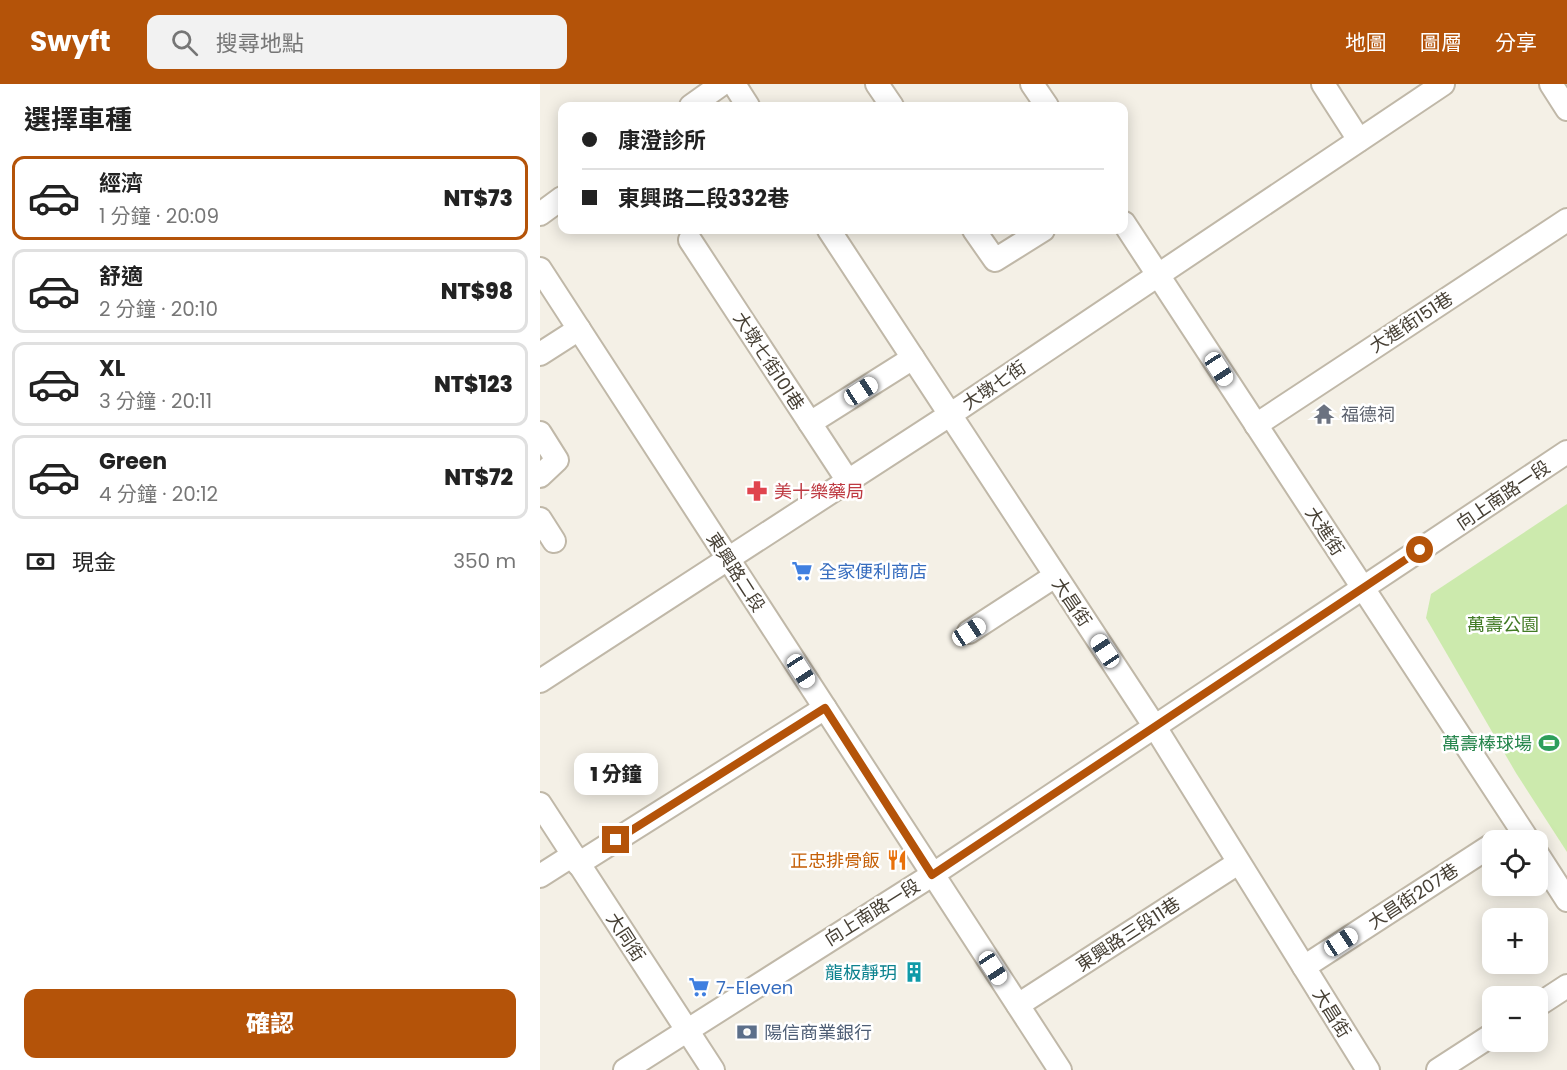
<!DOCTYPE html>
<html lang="zh-TW">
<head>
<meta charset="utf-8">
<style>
  body { margin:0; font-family:Poppins,"Noto Sans TC",sans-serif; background:#f2f2f2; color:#222; height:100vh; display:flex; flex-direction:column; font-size:22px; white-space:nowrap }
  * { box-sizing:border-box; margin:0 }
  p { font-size:20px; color:#767676 }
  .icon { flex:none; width:33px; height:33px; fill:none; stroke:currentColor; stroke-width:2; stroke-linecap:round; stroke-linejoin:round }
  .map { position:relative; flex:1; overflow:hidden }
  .details { display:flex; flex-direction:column; background:#fff; width:540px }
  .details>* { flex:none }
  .banner { position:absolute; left:18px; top:18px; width:570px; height:132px; border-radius:12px; box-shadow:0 3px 15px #0003; display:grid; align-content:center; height:132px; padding:0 24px; background:#fff }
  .tools { position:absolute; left:942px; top:746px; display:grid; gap:12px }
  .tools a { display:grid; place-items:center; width:66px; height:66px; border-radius:12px; background:#fff; box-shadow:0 3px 15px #0003; font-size:30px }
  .end { position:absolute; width:27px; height:27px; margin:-14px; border:8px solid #b45309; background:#fff; box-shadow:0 0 0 3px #fff }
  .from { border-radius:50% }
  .bubble { position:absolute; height:42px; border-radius:12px; background:#fff; box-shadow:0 3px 15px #0003; font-size:20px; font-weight:800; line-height:42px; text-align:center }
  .car { position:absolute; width:18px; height:36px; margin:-18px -9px; border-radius:8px; box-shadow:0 0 4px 2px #0007; background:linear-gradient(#fff 24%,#345 0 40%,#fff 0 76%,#345 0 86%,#fff 0) }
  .banner b { display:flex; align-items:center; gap:21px; height:57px; font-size:22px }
  .banner b+b { border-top:2px solid #e0e0e0 }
  .banner i { width:15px; height:15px; background:#222 }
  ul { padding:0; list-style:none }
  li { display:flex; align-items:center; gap:18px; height:84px; margin:0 12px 9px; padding:0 12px; border:3px solid #e0e0e0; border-radius:12px }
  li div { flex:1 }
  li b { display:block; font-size:22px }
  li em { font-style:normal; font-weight:800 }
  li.selected { border-color:#b45309 }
  li>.icon { width:54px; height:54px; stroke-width:1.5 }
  h2 { padding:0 24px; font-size:27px; line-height:72px }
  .pay { display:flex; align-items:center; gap:15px; height:66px; padding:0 24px; font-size:22px }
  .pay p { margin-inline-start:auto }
  .cta { display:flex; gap:12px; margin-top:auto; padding:12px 24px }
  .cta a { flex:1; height:69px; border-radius:12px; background:#b45309; color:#fff; font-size:24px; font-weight:800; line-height:69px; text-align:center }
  header { display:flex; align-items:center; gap:36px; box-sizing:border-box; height:84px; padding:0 30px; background:#b45309; color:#fff }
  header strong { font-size:28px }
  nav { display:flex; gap:33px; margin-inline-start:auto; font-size:21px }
  .search { width:420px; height:54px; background:#f2f2f2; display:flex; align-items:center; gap:15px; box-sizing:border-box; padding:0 21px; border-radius:12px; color:#767676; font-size:22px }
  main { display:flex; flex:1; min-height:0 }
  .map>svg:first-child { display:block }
  .green { fill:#cceaad }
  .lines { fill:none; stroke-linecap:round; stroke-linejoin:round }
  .minor-casing { stroke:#c0b8a8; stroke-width:26 }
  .minor { stroke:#fff; stroke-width:22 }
  .route { stroke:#b45309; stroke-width:8 }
  .labels { text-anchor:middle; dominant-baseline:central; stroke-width:5; stroke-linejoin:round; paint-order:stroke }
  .street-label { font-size:18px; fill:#474035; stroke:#fff }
  .worship-label { font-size:18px; fill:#5b616d; stroke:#fff; text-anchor:start }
  .health-label { font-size:18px; fill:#be3a42; stroke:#fff; text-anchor:start }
  .shop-label { font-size:18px; fill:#366cbe; stroke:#fff; text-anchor:start }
  .park-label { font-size:18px; fill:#427b25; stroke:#fff }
  .leisure-label { font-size:18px; fill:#27864d; stroke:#fff; text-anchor:end }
  .food-label { font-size:18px; fill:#c56008; stroke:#fff; text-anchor:end }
  .culture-label { font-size:18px; fill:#0d838f; stroke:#fff; text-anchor:end }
  .service-label { font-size:18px; fill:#4e5e75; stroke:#fff; text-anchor:start }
</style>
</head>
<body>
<header>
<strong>Swyft</strong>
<div class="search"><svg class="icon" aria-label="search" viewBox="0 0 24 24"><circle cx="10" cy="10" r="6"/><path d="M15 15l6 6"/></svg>搜尋地點</div>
<nav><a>地圖</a><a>圖層</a><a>分享</a></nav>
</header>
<main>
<section class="details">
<h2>選擇車種</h2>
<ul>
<li class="selected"><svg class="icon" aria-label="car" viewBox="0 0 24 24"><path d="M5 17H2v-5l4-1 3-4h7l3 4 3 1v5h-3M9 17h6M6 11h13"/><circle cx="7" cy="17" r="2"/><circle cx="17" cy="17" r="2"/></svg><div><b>經濟</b><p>1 分鐘 · 20:09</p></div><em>NT$73</em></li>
<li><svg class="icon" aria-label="car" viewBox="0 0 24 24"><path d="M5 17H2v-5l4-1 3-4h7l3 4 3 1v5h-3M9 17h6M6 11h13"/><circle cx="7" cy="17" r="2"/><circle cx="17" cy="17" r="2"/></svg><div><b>舒適</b><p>2 分鐘 · 20:10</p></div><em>NT$98</em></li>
<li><svg class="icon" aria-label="car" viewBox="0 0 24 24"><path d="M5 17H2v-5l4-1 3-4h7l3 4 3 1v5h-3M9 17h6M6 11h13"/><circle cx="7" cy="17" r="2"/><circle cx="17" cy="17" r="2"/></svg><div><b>XL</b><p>3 分鐘 · 20:11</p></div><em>NT$123</em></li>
<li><svg class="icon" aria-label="car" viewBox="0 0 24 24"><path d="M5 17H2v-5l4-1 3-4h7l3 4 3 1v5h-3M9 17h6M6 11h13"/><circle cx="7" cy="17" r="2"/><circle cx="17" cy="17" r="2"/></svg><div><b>Green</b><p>4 分鐘 · 20:12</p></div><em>NT$72</em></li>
</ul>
<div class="pay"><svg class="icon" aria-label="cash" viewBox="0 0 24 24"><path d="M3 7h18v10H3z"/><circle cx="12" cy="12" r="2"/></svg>現金<p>350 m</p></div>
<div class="cta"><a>確認</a></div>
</section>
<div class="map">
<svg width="1027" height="986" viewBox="0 0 1027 986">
  <rect width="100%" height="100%" fill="#f4f0e6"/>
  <polygon class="green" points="1027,420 1027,768 976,689 886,534 891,510"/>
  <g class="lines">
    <g class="minor-casing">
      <g id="minor">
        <polyline points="194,0 208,22"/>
        <polyline points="337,0 352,22"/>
        <polyline points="492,0 507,22"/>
        <polyline points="783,0 819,56"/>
        <polyline points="1011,0 1027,25"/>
        <polyline points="151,22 182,0"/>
        <polyline points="0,130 22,114"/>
        <polyline points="584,139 988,756"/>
        <polyline points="289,146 615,643 828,986"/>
        <polyline points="434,146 455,176 503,146"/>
        <polyline points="150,156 308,397"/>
        <polyline points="0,185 520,986"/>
        <polyline points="0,270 39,245"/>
        <polyline points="270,339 373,274"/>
        <polyline points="716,341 1027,136"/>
        <polyline points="0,349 17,376 0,392"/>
        <polyline points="0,435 14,457"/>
        <polyline points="429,548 515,492"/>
        <polyline points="0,597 411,330 903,0"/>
        <polyline points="0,720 173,986"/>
        <polyline points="998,771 1027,816"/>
        <polyline points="38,780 285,624"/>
        <polyline points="0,792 33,771"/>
        <polyline points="764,883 952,761"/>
        <polyline points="478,921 698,779"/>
        <polyline points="998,921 1027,902"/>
        <polyline points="85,986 392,791 1027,368"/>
        <polyline points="898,986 952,951"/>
      </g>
    </g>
    <use href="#minor" class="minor"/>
  </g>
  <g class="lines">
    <polyline class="route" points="76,756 285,624 392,791 880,466"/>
  </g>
  <defs>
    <g id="temple-bare" transform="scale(1.62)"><path d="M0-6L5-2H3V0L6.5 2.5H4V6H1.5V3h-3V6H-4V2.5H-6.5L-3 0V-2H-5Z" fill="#6b7280" stroke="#fff" stroke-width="2.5" paint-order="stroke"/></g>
    <g id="pharmacy-bare" transform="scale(1.62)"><path d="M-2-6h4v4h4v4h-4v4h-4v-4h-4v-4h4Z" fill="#e0444e" stroke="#fff" stroke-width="2.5" paint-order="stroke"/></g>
    <g id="supermarket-bare" transform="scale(1.62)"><path d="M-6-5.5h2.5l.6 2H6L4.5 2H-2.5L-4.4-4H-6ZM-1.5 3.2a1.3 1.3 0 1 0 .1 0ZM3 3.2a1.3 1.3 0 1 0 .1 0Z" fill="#3f7fe0" stroke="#fff" stroke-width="2.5" paint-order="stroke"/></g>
    <g id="stadium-bare" transform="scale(1.62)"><path d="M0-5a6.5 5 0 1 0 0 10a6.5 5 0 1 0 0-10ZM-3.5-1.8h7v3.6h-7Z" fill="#2e9e5b" stroke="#fff" stroke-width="2.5" paint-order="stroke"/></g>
    <g id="restaurant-bare" transform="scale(1.62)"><path d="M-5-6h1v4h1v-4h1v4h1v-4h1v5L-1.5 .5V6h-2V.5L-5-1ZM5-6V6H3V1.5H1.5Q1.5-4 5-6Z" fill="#e8710a" stroke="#fff" stroke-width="2.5" paint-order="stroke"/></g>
    <g id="building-bare" transform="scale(1.62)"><path d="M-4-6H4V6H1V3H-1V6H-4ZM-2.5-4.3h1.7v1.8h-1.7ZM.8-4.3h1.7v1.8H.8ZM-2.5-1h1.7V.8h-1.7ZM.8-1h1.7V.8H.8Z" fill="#0f9aa8" stroke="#fff" stroke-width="2.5" paint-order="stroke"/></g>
    <g id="bank-bare" transform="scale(1.62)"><path d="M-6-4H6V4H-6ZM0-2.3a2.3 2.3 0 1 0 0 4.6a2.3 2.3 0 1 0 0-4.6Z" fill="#5c6f8a" stroke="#fff" stroke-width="2.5" paint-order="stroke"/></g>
  </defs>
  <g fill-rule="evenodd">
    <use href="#temple-bare" x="784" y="330"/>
    <use href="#pharmacy-bare" x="217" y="407"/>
    <use href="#supermarket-bare" x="262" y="487"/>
    <use href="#stadium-bare" x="1009" y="659"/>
    <use href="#restaurant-bare" x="357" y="776"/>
    <use href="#building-bare" x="374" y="888"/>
    <use href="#supermarket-bare" x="159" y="903"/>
    <use href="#bank-bare" x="207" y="948"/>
  </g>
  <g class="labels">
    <g class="street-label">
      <text transform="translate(871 238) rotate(-33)">大進街151巷</text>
      <text transform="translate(229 277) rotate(57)">大墩七街101巷</text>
      <text transform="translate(454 301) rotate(-34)">大墩七街</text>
      <text transform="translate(963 411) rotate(-34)">向上南路一段</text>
      <text transform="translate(785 447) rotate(57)">大進街</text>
      <text transform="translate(196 488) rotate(57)">東興路二段</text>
      <text transform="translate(532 518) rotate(56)">大昌街</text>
      <text transform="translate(873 812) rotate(-33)">大昌街207巷</text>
      <text transform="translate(332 828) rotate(-32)">向上南路一段</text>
      <text transform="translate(588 850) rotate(-33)">東興路三段11巷</text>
      <text transform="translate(86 853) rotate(57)">大同街</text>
      <text transform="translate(792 929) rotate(58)">大昌街</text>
    </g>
    <g class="worship-label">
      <text x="801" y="330">福德祠</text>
    </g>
    <g class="health-label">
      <text x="234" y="407">美十樂藥局</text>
    </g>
    <g class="shop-label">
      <text x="279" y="487">全家便利商店</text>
      <text x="176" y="903">7-Eleven</text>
    </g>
    <g class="park-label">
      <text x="963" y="540">萬壽公園</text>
    </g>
    <g class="leisure-label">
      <text x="992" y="659">萬壽棒球場</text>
    </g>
    <g class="food-label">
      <text x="340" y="776">正忠排骨飯</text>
    </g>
    <g class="culture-label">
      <text x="357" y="888">龍板靜玥</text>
    </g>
    <g class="service-label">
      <text x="224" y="948">陽信商業銀行</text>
    </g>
  </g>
</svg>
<div class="tools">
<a><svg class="icon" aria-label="locate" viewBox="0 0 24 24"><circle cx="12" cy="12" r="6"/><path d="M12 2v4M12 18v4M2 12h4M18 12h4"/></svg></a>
<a>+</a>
<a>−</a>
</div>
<i class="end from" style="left:880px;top:466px"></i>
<i class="end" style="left:76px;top:756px"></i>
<div class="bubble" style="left:34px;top:669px;width:84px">1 分鐘</div>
<i class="car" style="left:679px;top:285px;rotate:147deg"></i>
<i class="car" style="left:321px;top:307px;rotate:57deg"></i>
<i class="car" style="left:429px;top:548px;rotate:57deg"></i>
<i class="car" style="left:565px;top:567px;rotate:326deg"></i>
<i class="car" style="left:261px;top:587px;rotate:147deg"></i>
<i class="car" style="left:801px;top:858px;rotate:57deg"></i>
<i class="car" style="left:453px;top:884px;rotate:147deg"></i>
<div class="banner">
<b><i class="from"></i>康澄診所</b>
<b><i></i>東興路二段332巷</b>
</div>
</div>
</main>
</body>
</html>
